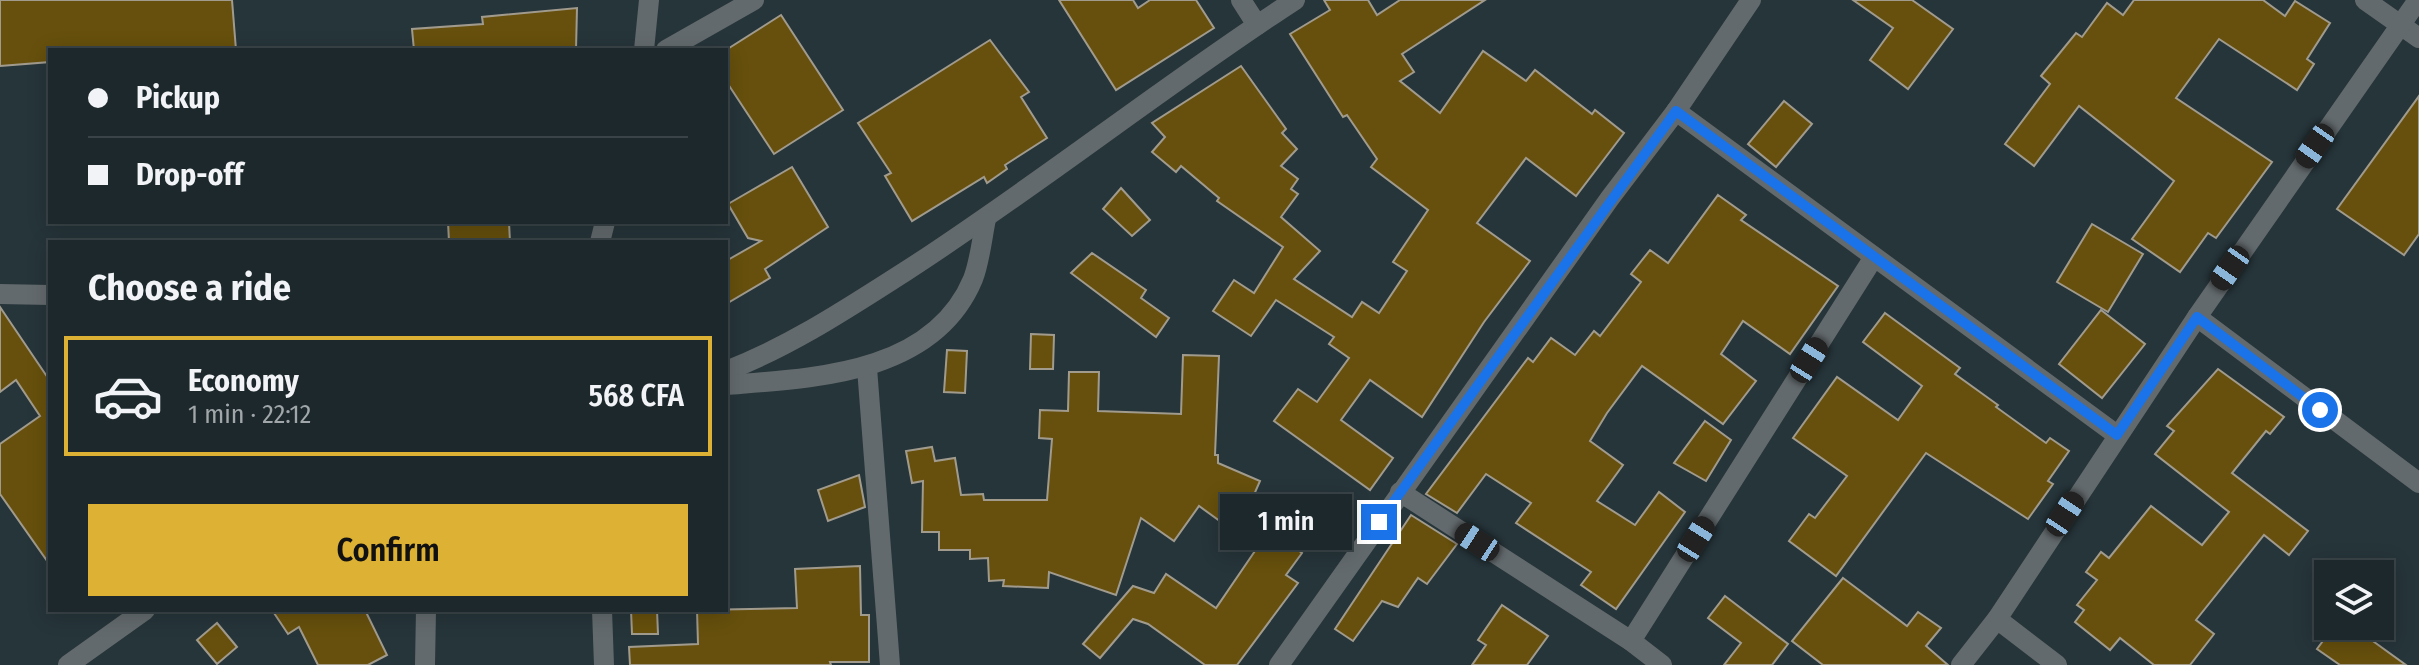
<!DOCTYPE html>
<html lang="en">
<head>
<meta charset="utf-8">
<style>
  body { margin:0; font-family:"Fira Sans Condensed",sans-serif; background:#253034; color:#f1f3f6; height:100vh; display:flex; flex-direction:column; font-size:30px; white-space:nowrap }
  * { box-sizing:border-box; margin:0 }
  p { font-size:26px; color:#a0a6a9 }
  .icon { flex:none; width:44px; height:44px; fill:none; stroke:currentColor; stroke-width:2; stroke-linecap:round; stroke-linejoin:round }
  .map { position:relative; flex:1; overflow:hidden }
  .drawer { position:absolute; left:48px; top:240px; width:680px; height:372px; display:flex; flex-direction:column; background:#1c282c; border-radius:0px; box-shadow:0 4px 20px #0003,0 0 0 2px #3a4448 }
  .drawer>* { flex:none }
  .hud { position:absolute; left:48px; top:48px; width:680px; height:176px; border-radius:0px; box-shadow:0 4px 20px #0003,0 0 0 2px #3a4448; display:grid; align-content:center; height:176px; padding:0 40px; background:#1c282c }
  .fabs { position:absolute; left:2314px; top:560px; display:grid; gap:16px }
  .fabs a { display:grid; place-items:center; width:80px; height:80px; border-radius:0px; background:#1c282c; box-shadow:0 4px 20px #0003,0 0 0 2px #3a4448; font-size:40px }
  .end { position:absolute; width:36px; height:36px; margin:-18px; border:10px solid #1a73e8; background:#fff; box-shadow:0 0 0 4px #fff }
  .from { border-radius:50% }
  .bubble { position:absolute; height:56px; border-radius:0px; background:#1c282c; box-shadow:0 4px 20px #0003,0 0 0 2px #3a4448; font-size:26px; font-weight:600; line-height:56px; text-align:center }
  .car { position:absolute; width:24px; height:48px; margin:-24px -12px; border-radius:10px; box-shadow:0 0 6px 2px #0007; background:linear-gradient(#222 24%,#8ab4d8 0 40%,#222 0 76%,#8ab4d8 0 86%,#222 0) }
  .hud b { display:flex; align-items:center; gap:28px; height:76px; font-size:30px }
  .hud b+b { border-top:2px solid #3a4448 }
  .hud i { width:20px; height:20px; background:#f1f3f6 }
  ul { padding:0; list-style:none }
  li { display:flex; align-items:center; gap:24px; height:120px; margin:0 16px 12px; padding:0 24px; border:4px solid #3a4448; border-radius:0px }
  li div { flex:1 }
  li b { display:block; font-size:30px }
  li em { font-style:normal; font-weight:600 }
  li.on { border-color:#ddb133 }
  li>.icon { width:72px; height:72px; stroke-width:1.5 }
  h2 { padding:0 40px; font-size:36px; line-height:96px }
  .button { display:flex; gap:16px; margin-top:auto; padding:16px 40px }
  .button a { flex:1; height:92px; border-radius:0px; background:#ddb133; color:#111; font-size:32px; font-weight:600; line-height:92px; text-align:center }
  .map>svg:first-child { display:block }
  .building { fill:#67500d; stroke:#a19b8e; stroke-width:2 }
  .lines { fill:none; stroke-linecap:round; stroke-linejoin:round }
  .minor { stroke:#636a6d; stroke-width:20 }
  .route { stroke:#1a73e8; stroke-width:10 }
</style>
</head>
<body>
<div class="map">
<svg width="2419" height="665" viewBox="0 0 2419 665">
  <rect width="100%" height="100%" fill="#26353a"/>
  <g class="building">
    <polygon points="0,0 232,0 236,50 50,50 50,62 0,66"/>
    <polygon points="1059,0 1133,0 1138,8 1150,0 1196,0 1214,28 1116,90"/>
    <polygon points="1324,0 1368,0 1377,15 1400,0 1485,0 1402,54 1414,72 1400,81 1440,113 1483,51 1526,81 1535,70 1592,114 1595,110 1624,133 1576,196 1526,158 1477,223 1530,261 1484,322 1422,417 1370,380 1341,420 1393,458 1370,490 1274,421 1298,389 1317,402 1349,358 1329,344 1334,337 1276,300 1251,336 1213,311 1234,280 1254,293 1283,247 1217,201 1219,198 1181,166 1176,172 1152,152 1165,137 1152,123 1241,66 1286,129 1282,133 1297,149 1281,166 1298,179 1291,189 1298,194 1281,217 1320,251 1294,279 1352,317 1362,302 1379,313 1407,271 1393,262 1428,210 1371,167 1377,159 1347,115 1343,117 1290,34 1330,10"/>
    <polygon points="1853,0 1912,0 1953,29 1908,89 1870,60 1893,28"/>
    <polygon points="2134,0 2263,0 2285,16 2295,1 2330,23 2307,59 2314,64 2297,90 2219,39 2176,98 2272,162 2216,238 2208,233 2180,272 2132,239 2174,181 2079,106 2034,166 2005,144 2050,84 2041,76 2076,33 2082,37 2107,3 2123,15"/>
    <polygon points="577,8 576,50 414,50 412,29 483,24 482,17"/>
    <polygon points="781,15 843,110 774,154 726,81 726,50"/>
    <polygon points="990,40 1029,92 1021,97 1047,138 1005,165 1007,169 987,183 984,177 912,221 885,176 891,173 858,123"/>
    <polygon points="2419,96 2419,234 2404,255 2337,209"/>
    <polygon points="1784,101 1812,124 1776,167 1748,144"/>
    <polygon points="792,167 828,227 765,269 770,278 726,304 726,261 761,241 748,238 728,204"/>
    <polygon points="1121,188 1150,220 1132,236 1103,209"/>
    <polygon points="1718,195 1746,215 1741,220 1838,286 1790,354 1743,321 1721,354 1756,381 1723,424 1642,366 1607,413 1590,441 1623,465 1597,501 1635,525 1659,492 1685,512 1616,609 1581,585 1591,572 1516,523 1531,503 1486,474 1457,513 1426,494 1528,358 1533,362 1551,338 1575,355 1594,331 1600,336 1641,282 1631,274 1650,250 1668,263"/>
    <polygon points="448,222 509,222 510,242 449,242"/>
    <polygon points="2092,224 2143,254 2108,312 2057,282"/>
    <polygon points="1092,253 1146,290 1141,298 1169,318 1156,337 1071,273"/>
    <polygon points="0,307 50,381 50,565 0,494 0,444 40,416 16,380 0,392"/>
    <polygon points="2101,310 2145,344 2102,398 2059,364"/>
    <polygon points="1885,313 1960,368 1955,374 1998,405 1996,407 2046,443 2050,438 2069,451 2048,481 2053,484 2028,519 1926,453 1836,576 1789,541 1809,514 1815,518 1847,476 1793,438 1837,377 1898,420 1922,386 1863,342"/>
    <polygon points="1031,334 1054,335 1053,369 1030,369"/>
    <polygon points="947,350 967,351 965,393 944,392"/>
    <polygon points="1183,355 1219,356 1215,455 1218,455 1218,463 1260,481 1246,513 1302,553 1286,575 1298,583 1237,665 1205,665 1148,624 1133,619 1100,658 1083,644 1133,586 1154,593 1166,574 1216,608 1257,548 1199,506 1174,541 1141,518 1116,595 1049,572 1048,588 1003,586 1004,580 989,581 988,558 970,559 970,550 939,550 939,532 922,532 923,481 912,483 906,451 932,447 935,461 955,458 961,495 983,494 984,500 1047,500 1052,439 1039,438 1040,410 1068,411 1069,372 1099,372 1098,411 1181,414"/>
    <polygon points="2218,369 2284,417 2270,434 2266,431 2232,473 2308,531 2289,555 2264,535 2196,620 2214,634 2190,665 2154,665 2120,638 2110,650 2075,622 2084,610 2077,605 2097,580 2086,572 2101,552 2109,558 2151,506 2202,545 2229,512 2155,454 2174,431 2167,426"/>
    <polygon points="1705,421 1731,440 1706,481 1674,463"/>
    <polygon points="859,475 865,507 828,521 818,490"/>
    <polygon points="1411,515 1457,544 1427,584 1418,578 1398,607 1382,601 1353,641 1335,629"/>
    <polygon points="860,566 861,615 869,615 869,662 830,662 831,665 630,665 629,647 698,644 697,610 797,608 795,569"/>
    <polygon points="1843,578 1907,626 1918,612 1941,628 1926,646 1948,665 1823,665 1792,641"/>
    <polygon points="1725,596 1788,644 1772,665 1724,665 1741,643 1708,618"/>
    <polygon points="1502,605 1548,636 1527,665 1472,665 1486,645 1478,640"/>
    <polygon points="272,610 365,610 387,655 368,665 318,665 299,627 288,634"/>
    <polygon points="631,610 657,610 658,634 632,634"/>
    <polygon points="217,623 237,647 217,664 197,640"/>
    <polygon points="2334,626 2352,626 2406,665 2340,665 2317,649"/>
  </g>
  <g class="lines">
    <g class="minor">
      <polyline points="1241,0 1257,25"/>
      <polyline points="2365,0 2419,38"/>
      <polyline points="644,50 649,0"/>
      <polyline points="666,50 754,0"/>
      <polyline points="1676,111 2117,435"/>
      <polyline points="600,242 605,222"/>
      <polyline points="0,294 50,295"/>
      <polyline points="2197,317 2419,483"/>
      <polyline points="867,368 890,665"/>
      <path d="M 726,371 C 791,346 848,308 906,271 C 1039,185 1163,86 1295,0"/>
      <path d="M 726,385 C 813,378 933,375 973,279 C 980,261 982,238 986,219"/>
      <polyline points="1400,492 1631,641 1662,665"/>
      <polyline points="602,610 604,665"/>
      <polyline points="1997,619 2057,665"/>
      <polyline points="1631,641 1874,257"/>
      <polyline points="68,665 145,610"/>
      <polyline points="425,665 426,610"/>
      <polyline points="1279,665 1610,198 1676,111 1751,0"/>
      <polyline points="1961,665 1997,619 2197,317 2418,0"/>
    </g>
  </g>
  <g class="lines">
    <polyline class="route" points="1379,522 1676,111 2117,435 2197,317 2320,410"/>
  </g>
</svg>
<div class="fabs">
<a><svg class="icon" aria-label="layers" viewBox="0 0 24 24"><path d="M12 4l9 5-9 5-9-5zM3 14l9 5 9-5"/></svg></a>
</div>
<i class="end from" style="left:2320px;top:410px"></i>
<i class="end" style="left:1379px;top:522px"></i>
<div class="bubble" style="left:1220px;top:494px;width:132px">1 min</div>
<i class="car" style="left:2315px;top:146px;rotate:215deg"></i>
<i class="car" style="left:2230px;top:268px;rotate:215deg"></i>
<i class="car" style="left:1809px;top:360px;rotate:32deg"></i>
<i class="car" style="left:2065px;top:514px;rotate:33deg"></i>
<i class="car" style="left:1696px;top:539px;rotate:32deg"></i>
<i class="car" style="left:1477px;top:542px;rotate:303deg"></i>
<div class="hud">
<b><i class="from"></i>Pickup</b>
<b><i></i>Drop-off</b>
</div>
<section class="drawer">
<h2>Choose a ride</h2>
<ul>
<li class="on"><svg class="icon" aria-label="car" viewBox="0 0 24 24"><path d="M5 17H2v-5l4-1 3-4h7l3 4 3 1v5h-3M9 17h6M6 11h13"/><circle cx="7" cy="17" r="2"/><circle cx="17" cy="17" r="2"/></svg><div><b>Economy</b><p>1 min · 22:12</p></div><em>568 CFA</em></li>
</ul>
<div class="button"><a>Confirm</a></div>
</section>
</div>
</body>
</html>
